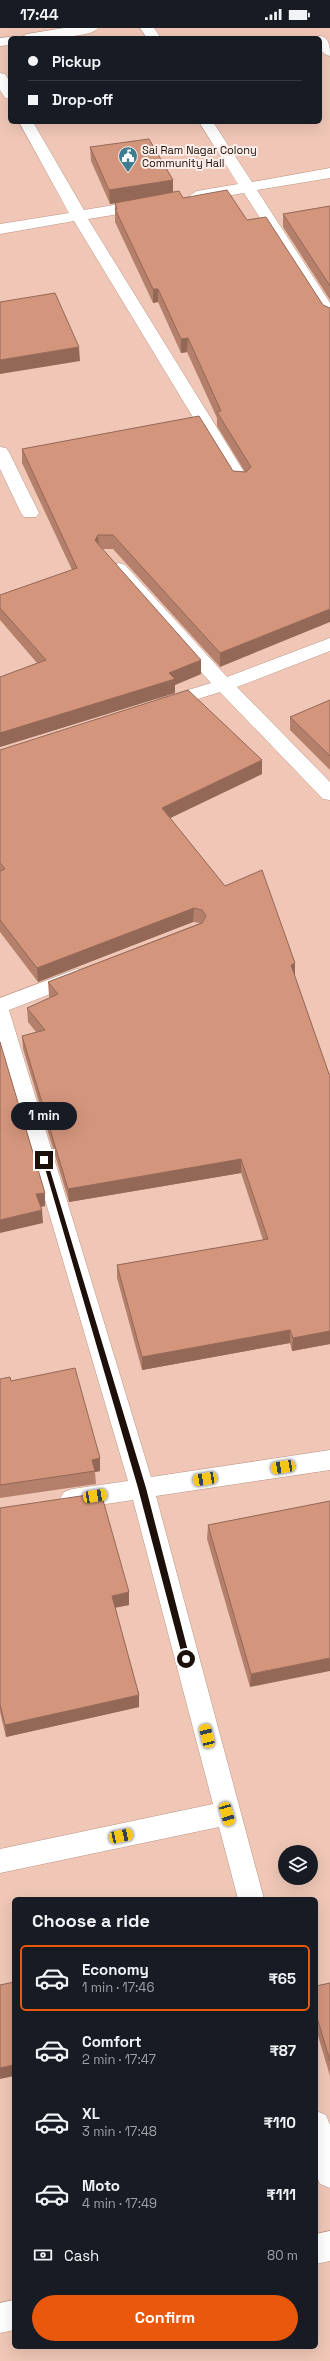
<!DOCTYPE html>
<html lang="en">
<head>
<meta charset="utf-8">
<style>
  body { margin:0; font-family:"Space Grotesk",sans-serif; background:#20242c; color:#f1f3f6; height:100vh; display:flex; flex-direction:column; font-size:15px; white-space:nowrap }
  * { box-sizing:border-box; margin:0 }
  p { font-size:13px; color:#9ea1a6 }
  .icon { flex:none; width:22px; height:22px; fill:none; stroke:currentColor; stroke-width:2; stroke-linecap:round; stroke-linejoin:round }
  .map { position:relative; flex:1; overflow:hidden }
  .panel { position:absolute; left:12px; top:1869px; width:306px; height:452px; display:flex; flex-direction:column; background:#171b24; border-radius:6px; box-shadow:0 4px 16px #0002 }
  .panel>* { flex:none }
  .guide { position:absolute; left:8px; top:8px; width:314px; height:88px; border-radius:6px; box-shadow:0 4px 16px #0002; display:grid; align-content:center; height:88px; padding:0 20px; background:#171b24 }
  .fabs { position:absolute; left:278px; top:1817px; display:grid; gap:8px }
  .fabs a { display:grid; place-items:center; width:40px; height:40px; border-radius:50%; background:#171b24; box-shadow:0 4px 16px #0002; font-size:20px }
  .end { position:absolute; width:18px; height:18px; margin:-9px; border:5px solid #1d0f09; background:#fff; box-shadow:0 0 0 2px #fff }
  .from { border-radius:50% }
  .bubble { position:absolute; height:28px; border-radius:14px; background:#171b24; box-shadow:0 4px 16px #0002; font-size:13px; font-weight:700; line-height:28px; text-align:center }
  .car { position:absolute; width:12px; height:24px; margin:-12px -6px; border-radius:5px; box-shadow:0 0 3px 1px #0007; background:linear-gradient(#f5c518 24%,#345 0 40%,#f5c518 0 76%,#345 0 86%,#f5c518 0) }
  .guide b { display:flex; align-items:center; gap:14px; height:38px; font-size:15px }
  .guide b+b { border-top:1px solid #363941 }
  .guide i { width:10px; height:10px; background:#f1f3f6 }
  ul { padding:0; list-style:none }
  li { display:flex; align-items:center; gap:12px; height:66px; margin:0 8px 6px; padding:0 12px; border:2px solid transparent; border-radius:6px }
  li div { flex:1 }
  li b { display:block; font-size:15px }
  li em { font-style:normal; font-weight:700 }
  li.current { border-color:#ea580c }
  li>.icon { width:36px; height:36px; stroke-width:1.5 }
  h2 { padding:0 20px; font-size:18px; line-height:48px }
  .pay { display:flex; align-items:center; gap:10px; height:44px; padding:0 20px; font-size:15px }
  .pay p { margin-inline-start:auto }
  .button { display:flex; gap:8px; margin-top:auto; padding:8px 20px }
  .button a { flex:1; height:46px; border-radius:24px; background:#ea580c; color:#fff; font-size:16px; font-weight:700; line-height:46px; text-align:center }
  .status { display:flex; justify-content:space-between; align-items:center; height:28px; padding:0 20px; background:#171b24; direction:ltr }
  .status svg { height:11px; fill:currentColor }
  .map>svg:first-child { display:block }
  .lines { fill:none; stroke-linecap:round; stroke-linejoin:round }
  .minor-casing { stroke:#bb9484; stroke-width:1 }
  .minor { fill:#fff; fill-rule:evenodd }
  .wall { fill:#b5806b }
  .shaded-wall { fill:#946857 }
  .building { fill:#d3957c; stroke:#946857 }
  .route { fill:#1d0f09 }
  .labels { text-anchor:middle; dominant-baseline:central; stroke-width:4; stroke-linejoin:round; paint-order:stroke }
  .far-poi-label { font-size:11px; fill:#1d0f09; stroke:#fcefea; text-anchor:start }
</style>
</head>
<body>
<div class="status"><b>17:44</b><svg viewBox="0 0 49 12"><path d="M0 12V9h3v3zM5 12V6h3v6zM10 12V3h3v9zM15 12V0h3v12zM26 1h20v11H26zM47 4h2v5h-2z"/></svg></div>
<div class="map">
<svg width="330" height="2333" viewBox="0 0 330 2333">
  <rect width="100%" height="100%" fill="#f0c7b7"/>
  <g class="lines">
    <g class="minor-casing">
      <g id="minor">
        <path d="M 64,0 L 98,0 C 90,11 34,10 20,10 L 27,6 Z"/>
        <polygon points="140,0 154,0 161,10 147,10"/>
        <path d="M 320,8 C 330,10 330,19 330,28 C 320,26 320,19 320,10 L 314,10 Z"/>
        <polygon points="10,9 15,10 10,10 10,17 0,18 0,10"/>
        <polygon points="0,45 5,46 10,54 10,71 5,70 0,62"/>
        <polygon points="19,94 33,94 84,182 144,172 152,177 144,182 88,191 249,452 246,456 234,456 231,452 74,193 0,206 0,196 69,185"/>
        <polygon points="199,94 213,94 252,154 330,140 330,150 257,162 330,275 330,292 324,290 322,287 244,165 197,173 189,168 197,163 238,156"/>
        <polygon points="0,419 6,420 9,424 39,485 36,489 24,489 21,485 0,441"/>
        <polygon points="119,535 125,537 227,649 330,610 330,623 237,659 330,754 330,772 323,771 220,664 163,682 156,680 154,676 156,672 211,655 113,545 110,541 113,537"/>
        <polygon points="77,941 84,943 87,948 84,953 9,982 151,1449 330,1422 330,1442 156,1468 264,1871 238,1871 219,1799 0,1845 0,1821 213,1776 133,1472 72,1481 64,1478 60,1471 64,1464 72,1461 128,1453 0,1019 0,970"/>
        <polygon points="316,2083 326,2087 330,2097 330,2160 320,2156 316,2147"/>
        <polygon points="330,2203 330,2233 316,2236 316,2206"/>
        <polygon points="14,2272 14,2302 0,2305 0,2275"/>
      </g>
    </g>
    <use href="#minor" class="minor"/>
  </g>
  <g class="wall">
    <polygon points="90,119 183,170 247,192 323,277 220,639 113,521 102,521 201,646 175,657 175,665 0,719 0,649 37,635 0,592 0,567 72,542 22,435 22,421 233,443 245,444 217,398 217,390 187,324 181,325 158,274 153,275 115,194 115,175 110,176 91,133"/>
    <polygon points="330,178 330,272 283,199 283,186"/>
    <polygon points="330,672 330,742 290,702 290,689"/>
    <polygon points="0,722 262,746 170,790 295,949 329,1046 330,1046 330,1316 292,1323 290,1315 142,1342 117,1250 117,1237 263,1212 241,1145 69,1174 23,1021 22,1008 36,1004 28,994 27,980 50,970 49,968 48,954 200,895 193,894 38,954 0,904"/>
    <polygon points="0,1351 11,1353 100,1430 100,1443 95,1444 96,1456 0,1470"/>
    <polygon points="330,1473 250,1659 207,1511 208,1497"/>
    <polygon points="0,1480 129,1577 115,1580 139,1667 139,1679 6,1709 0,1684"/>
    <polygon points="330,1955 330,2048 316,2001 316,1958"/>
  </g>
  <g class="shaded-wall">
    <polygon points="173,152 173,165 110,176 109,162"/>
    <polygon points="153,261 158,261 158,274 153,275"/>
    <polygon points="188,310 187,324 181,325 181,311"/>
    <polygon points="79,319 80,333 0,346 0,332"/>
    <polygon points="98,507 99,521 95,512"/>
    <polygon points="330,581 330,594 220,639 220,625"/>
    <polygon points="201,632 201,646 175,657 175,665 0,719 0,705 169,645"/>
    <polygon points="262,732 262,746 162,794 162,780"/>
    <polygon points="194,880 193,894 38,954 37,940"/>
    <polygon points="295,935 295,949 291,937"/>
    <polygon points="241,1131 241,1145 69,1174 68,1161"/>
    <polygon points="45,1165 45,1178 37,1180 36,1166"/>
    <polygon points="42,1182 43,1195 0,1205 0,1192"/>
    <polygon points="290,1302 290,1315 142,1342 142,1329"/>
    <polygon points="330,1303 330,1316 292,1323 293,1310"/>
    <polygon points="100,1430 100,1443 95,1444 92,1432"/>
    <polygon points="129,1564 129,1577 112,1580 112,1568"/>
    <polygon points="330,1630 330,1643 250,1659 251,1646"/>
    <polygon points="139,1667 139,1679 6,1709 5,1697"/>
    <polygon points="14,2037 14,2048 0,2051 0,2040"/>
  </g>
  <g class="building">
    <polygon points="149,111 173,152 109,162 90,119"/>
    <polygon points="227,162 247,192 266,189 323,277 330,280 330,581 220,625 113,507 98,507 95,512 99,517 201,632 169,645 175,651 0,705 0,649 46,632 0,580 0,567 77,540 22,421 199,388 233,443 246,444 251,439 217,384 221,383 188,310 181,311 158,261 153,261 115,181 117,181 115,175 179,163 183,170"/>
    <polygon points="330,178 330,258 283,186"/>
    <polygon points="55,265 79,319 0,332 0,274"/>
    <polygon points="188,662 262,732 162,780 225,858 262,842 295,935 291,937 329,1046 330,1046 330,1303 293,1310 290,1302 142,1329 117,1237 268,1211 241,1131 68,1161 22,1008 45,1002 27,980 58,966 48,954 202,895 206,888 202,882 194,880 37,940 0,892 0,843 5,841 0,835 0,722"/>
    <polygon points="330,672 330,728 290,689"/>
    <polygon points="0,1014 45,1165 36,1166 42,1182 0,1192"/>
    <polygon points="75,1340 100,1430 92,1432 95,1443 0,1457 0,1351 10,1349 11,1353"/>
    <polygon points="101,1465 129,1564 112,1568 139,1667 5,1697 0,1676 0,1480"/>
    <polygon points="330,1473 330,1630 251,1646 208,1497"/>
    <polygon points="14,1954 14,2037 0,2040 0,1957"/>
    <polygon points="330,1955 330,2033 316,1986 316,1958"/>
  </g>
  <polygon class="route" points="42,1130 47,1132 146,1460 190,1631 186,1634 183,1631 138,1460"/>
  <defs>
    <g id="civic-pin" transform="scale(1)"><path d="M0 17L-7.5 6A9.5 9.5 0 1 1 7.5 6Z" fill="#3e7c92" stroke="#fcefea"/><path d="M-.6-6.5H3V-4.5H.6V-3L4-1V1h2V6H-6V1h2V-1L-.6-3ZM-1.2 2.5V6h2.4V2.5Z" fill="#fff"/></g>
  </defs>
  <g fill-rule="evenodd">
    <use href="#civic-pin" x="128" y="128"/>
  </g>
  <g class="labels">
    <g class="far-poi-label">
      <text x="142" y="122">Sai Ram Nagar Colony<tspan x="142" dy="13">Community Hall</tspan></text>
    </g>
  </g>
</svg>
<div class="fabs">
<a><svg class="icon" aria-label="layers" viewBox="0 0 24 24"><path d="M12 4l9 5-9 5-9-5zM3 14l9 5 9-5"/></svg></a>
</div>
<i class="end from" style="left:186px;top:1631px"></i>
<i class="end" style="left:44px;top:1132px"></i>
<div class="bubble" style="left:11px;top:1074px;width:66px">1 min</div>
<i class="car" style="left:283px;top:1439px;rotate:261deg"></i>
<i class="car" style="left:205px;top:1451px;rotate:261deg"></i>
<i class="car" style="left:95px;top:1468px;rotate:81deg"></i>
<i class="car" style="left:207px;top:1708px;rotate:346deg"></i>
<i class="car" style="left:227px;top:1786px;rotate:164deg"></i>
<i class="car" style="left:121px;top:1808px;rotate:78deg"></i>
<div class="guide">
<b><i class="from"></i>Pickup</b>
<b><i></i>Drop-off</b>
</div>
<section class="panel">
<h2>Choose a ride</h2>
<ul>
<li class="current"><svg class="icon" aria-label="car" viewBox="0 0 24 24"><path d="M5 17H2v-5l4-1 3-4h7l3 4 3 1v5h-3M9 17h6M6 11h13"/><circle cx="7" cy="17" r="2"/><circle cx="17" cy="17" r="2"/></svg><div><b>Economy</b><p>1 min · 17:46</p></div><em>₹65</em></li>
<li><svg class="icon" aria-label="car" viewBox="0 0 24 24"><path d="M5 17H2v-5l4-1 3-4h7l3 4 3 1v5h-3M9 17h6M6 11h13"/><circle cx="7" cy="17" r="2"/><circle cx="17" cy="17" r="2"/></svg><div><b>Comfort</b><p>2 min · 17:47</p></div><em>₹87</em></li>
<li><svg class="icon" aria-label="car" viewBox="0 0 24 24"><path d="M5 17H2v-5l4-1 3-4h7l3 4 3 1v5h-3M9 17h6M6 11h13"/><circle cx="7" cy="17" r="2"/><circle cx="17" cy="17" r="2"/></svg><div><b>XL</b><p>3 min · 17:48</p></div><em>₹110</em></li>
<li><svg class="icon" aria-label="car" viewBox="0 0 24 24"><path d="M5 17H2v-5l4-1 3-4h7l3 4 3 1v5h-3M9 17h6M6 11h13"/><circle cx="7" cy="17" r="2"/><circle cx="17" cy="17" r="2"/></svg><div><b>Moto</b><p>4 min · 17:49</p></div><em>₹111</em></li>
</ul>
<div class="pay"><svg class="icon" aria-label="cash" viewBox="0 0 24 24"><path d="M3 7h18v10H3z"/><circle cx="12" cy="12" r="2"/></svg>Cash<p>80 m</p></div>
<div class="button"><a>Confirm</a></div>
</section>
</div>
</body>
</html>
